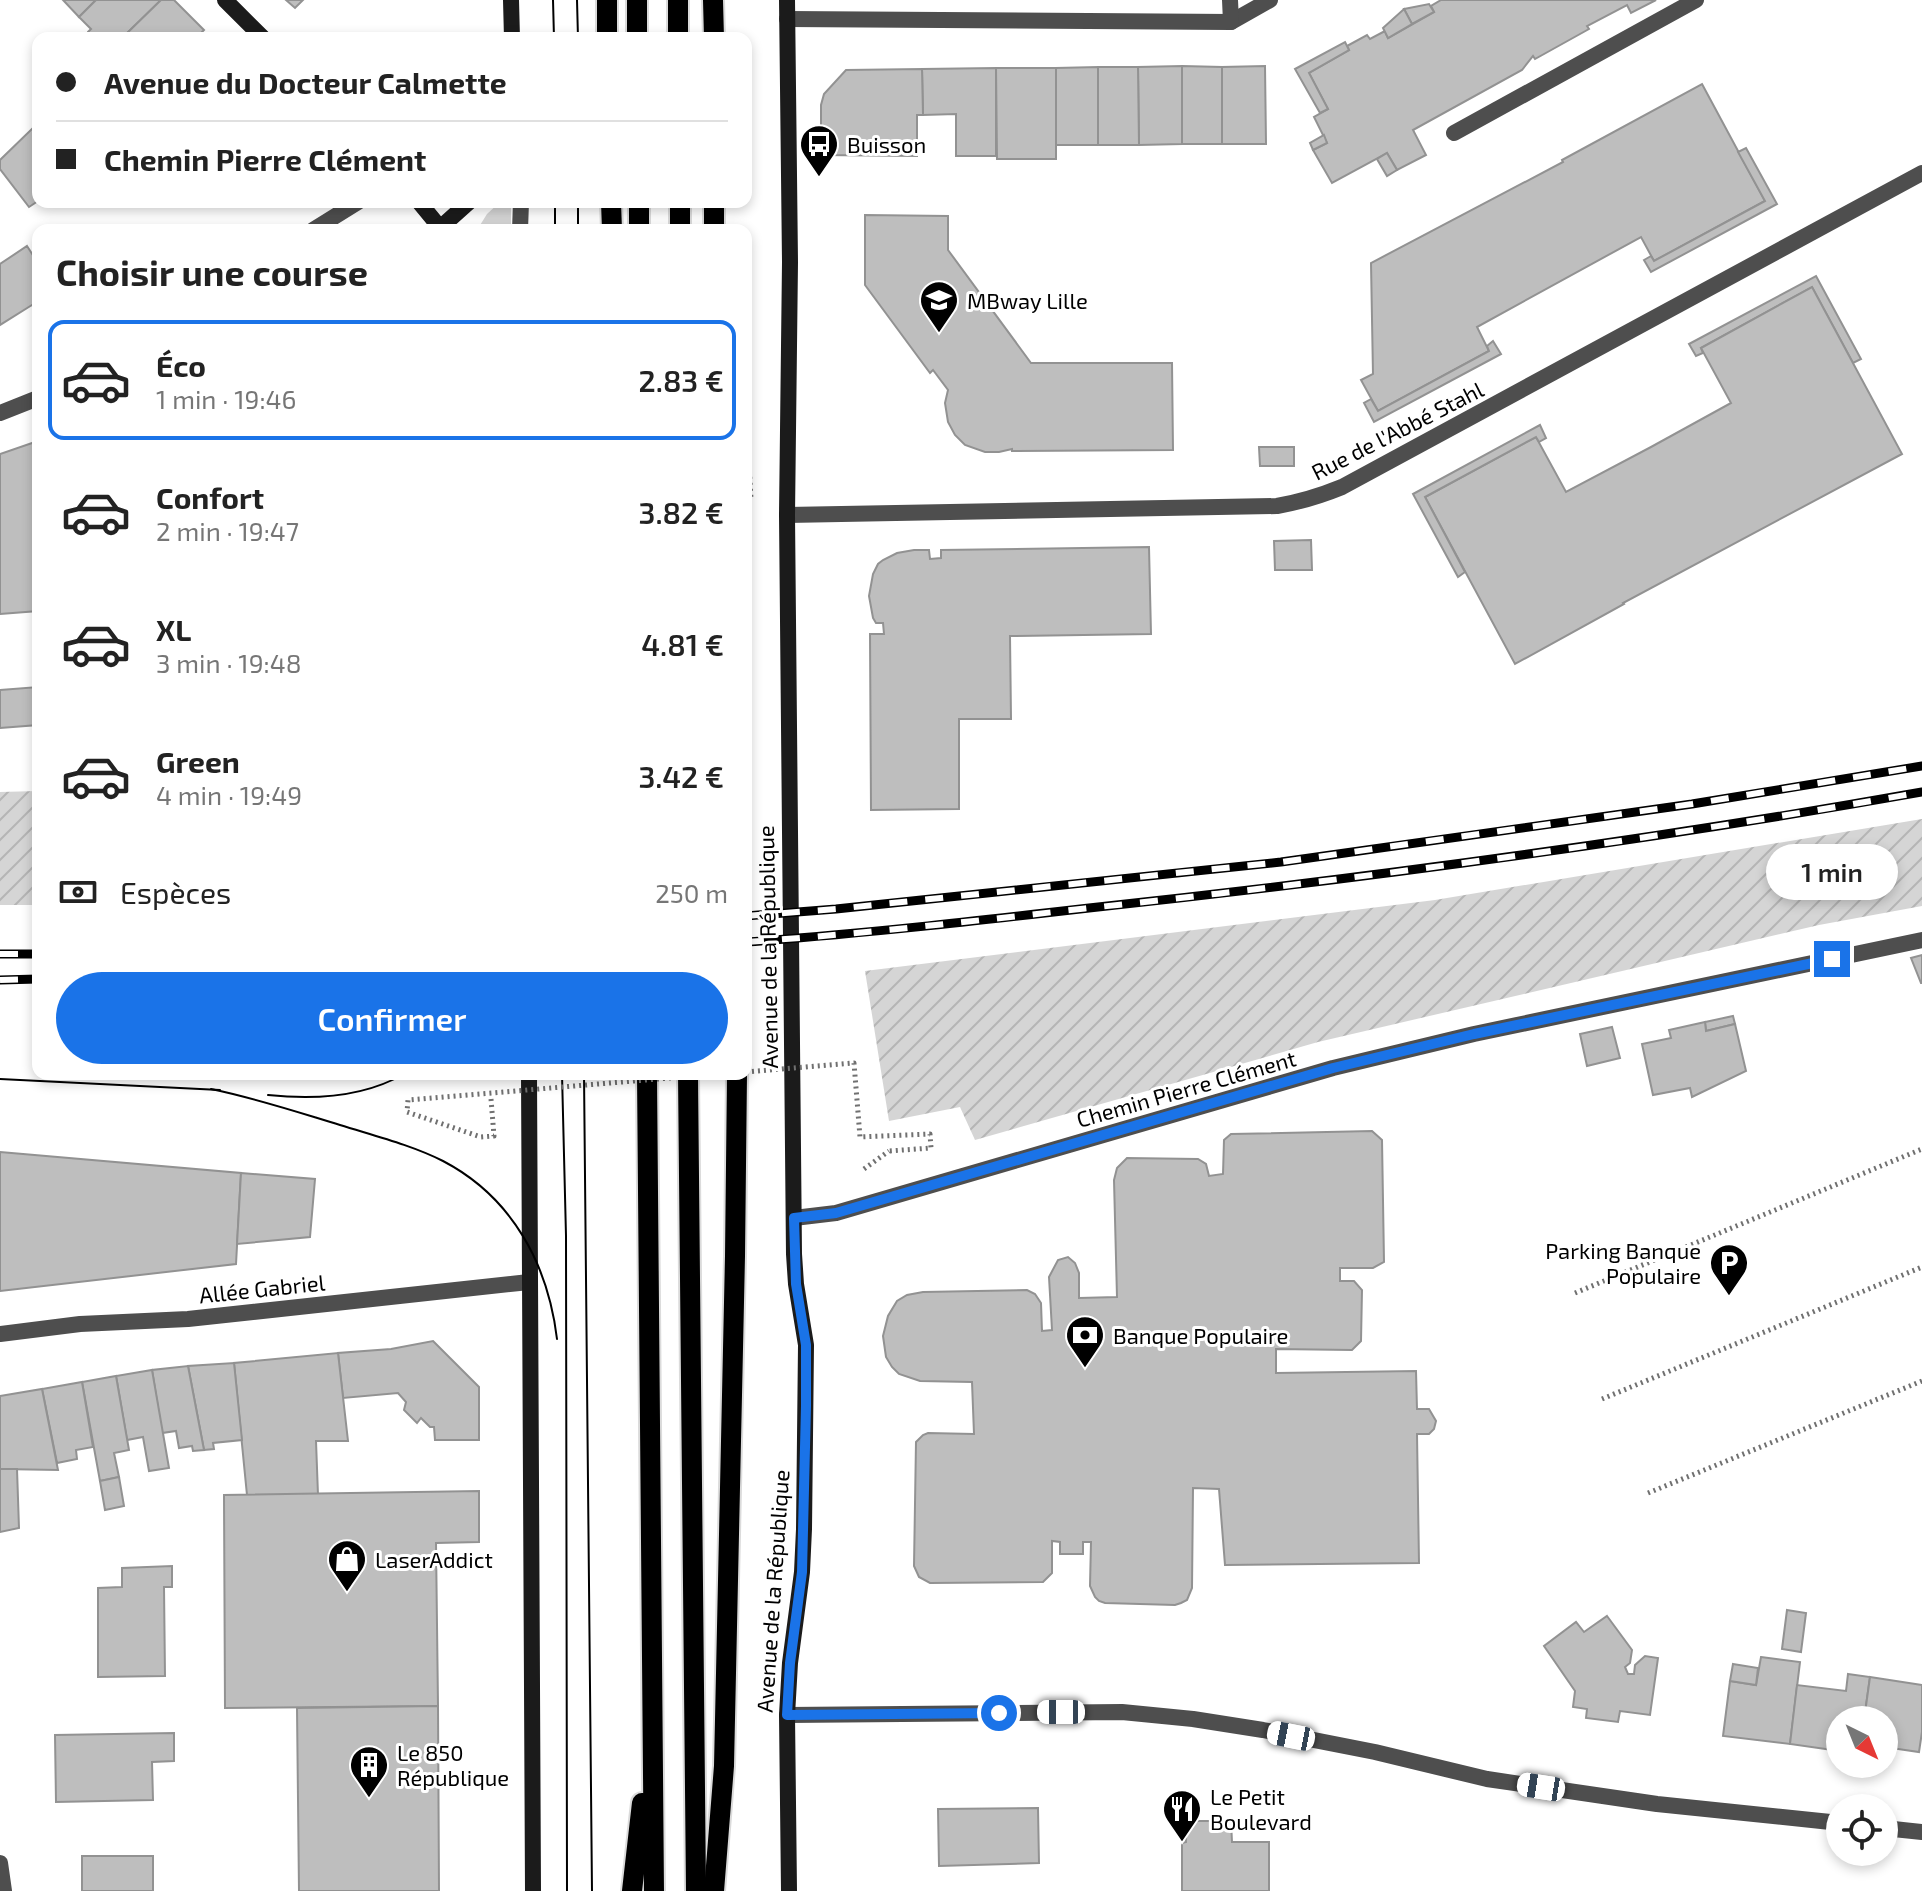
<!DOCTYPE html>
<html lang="fr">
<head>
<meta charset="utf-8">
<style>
  body { margin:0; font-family:"Exo 2",sans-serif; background:#f2f2f2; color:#222; height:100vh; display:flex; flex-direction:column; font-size:30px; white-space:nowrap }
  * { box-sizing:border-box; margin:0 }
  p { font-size:26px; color:#767676 }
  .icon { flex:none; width:44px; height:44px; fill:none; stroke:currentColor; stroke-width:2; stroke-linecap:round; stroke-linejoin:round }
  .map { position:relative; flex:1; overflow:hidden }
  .panel { position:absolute; left:32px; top:224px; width:720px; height:856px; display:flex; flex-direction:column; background:#fff; border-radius:16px; box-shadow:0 4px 12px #0003 }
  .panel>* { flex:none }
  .guide { position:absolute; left:32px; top:32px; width:720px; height:176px; border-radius:16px; box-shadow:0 4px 12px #0003; display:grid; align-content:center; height:176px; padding:0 24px; background:#fff }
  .needle { width:52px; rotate:137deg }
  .controls { position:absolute; left:1826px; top:1706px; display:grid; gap:16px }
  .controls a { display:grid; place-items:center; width:72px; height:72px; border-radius:50%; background:#fff; box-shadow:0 4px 12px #0003; font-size:40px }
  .end { position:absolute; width:36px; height:36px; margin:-18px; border:10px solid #1a73e8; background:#fff; box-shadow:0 0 0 4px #fff }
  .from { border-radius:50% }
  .bubble { position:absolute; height:56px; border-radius:28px; background:#fff; box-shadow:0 4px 12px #0003; font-size:26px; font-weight:600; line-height:56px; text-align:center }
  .car { position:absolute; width:24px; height:48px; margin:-24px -12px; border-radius:10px; box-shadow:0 0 6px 2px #0007; background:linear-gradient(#fff 24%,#345 0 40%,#fff 0 76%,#345 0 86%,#fff 0) }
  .guide b { display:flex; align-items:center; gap:28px; height:76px; font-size:30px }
  .guide b+b { border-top:2px solid #e0e0e0 }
  .guide i { width:20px; height:20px; background:#222 }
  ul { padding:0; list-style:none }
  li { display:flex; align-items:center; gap:24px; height:120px; margin:0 16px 12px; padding:0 8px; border:4px solid transparent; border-radius:16px }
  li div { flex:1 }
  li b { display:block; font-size:30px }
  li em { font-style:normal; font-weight:600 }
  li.current { border-color:#1a73e8 }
  li>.icon { width:72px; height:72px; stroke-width:1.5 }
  h2 { padding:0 24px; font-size:36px; line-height:96px }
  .pay { display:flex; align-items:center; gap:20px; height:88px; padding:0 24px; font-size:30px }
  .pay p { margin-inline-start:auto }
  .action { display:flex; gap:16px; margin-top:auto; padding:16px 24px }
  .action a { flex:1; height:92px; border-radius:48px; background:#1a73e8; color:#fff; font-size:32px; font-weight:600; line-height:92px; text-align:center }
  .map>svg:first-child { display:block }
  .grass { fill:#d5d5d5 }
  .garden { fill:url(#garden-furrows) }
  .building { fill:#bebebe; stroke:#929292; stroke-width:2 }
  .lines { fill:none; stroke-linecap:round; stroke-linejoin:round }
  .primary-casing { stroke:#dbdbdb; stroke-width:24 }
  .path { stroke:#707070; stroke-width:5; stroke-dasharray:2 4; stroke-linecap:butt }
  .lane { stroke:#4e4e4e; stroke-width:16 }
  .street { stroke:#4e4e4e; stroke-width:16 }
  .secondary { stroke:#1b1b1b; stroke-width:16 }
  .primary { stroke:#000; stroke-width:20 }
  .tram { stroke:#000; stroke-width:2 }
  .rail-casing { stroke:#000; stroke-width:9 }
  .rail { stroke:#fff; stroke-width:6; stroke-dasharray:18; stroke-linecap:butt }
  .path-bridge { stroke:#707070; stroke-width:5; stroke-dasharray:2 4; stroke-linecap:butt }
  .route { stroke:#1a73e8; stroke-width:10 }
  .labels { text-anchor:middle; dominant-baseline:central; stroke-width:6; stroke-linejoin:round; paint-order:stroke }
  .poi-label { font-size:22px; fill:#000; stroke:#fff; text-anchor:start }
  .street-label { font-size:22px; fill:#000; stroke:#fff }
</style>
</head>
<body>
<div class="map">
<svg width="1922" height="1891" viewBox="0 0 1922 1891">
  <defs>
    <pattern id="garden-furrows" width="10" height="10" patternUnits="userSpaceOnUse" patternTransform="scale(2)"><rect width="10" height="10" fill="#d5d5d5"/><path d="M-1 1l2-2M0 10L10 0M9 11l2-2" fill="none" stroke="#b5b5b5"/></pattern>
  </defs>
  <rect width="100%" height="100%" fill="#fff"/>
  <polygon class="grass" points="500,202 511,202 511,230 477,230 487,214"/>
  <g class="garden">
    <polygon points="38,791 38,905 0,905 0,792"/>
    <polygon points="1922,819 1922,906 1819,925 1318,1042 975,1140 960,1107 889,1121 865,971 1435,900"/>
  </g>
  <g class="building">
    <polygon points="63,0 96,0 79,17"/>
    <polygon points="96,0 161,0 122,38 88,38 88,32 91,29 79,17"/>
    <polygon points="161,0 174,0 204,30 196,38 122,38"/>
    <polygon points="286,0 303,0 295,8"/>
    <polygon points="1441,0 1656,0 1631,13 1627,5 1587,26 1589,29 1535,59 1533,56 1522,70 1413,130 1426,155 1397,170 1387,153 1332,183 1313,150 1327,143 1314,117 1328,109 1309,73 1349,50 1347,46 1367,35 1370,39 1385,31 1388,38 1434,12 1431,6"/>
    <polygon points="1429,4 1434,12 1412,24 1404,9"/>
    <polygon points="1404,9 1412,24 1388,38 1383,28"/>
    <polygon points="1345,42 1349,50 1309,73 1328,109 1320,113 1295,69"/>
    <polygon points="1182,66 1182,144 1139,145 1138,67"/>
    <polygon points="1182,66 1222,67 1222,144 1182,144"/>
    <polygon points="1265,66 1266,144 1222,144 1222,67"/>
    <polygon points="1098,67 1098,145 1056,145 1056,68"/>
    <polygon points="1098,67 1138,67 1139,145 1098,145"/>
    <polygon points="996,68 1056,68 1056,159 997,159"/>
    <polygon points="996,68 996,156 956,156 956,114 923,115 922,69"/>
    <polygon points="922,69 923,115 917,115 917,156 821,155 821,105 824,94 846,70"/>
    <polygon points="1702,84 1765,201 1654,261 1641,237 1477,327 1489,351 1378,411 1361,380 1373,374 1371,263 1563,162 1562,160"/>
    <polygon points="38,123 38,201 29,207 0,169 0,160"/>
    <polygon points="1324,135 1327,143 1313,150 1310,143"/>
    <polygon points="1746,148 1777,204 1651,272 1644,260 1651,256 1654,261 1765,201 1738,152"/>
    <polygon points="1387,153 1397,170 1387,176 1377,159"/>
    <polygon points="865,215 948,216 948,250 1031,363 1172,363 1173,450 1012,451 1012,449 999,452 985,452 965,445 955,435 948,422 945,403 948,390 933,370 930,373 865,285"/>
    <polygon points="27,246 38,263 38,313 32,305 0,325 0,264"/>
    <polygon points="1816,276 1861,359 1853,363 1812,287 1701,348 1703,353 1696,356 1689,344"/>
    <polygon points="1812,287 1902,454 1623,603 1624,604 1515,664 1425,497 1536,437 1566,492 1651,447 1731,403 1701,348"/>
    <polygon points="1493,341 1501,354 1374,422 1364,403 1371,399 1378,411 1489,351 1487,346"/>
    <polygon points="1540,425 1546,438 1539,442 1536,437 1425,497 1465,572 1458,577 1413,494"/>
    <polygon points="38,441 38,611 0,614 0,454"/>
    <polygon points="1259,447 1294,447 1294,466 1260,466"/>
    <polygon points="1311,540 1312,570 1275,570 1274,541"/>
    <polygon points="1149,547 1151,634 1010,636 1011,719 959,719 959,809 871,810 870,634 884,634 883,623 876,623 873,618 869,596 873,574 878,564 883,560 897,553 914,550 929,550 930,559 941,558 941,550"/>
    <polygon points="38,687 38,725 0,728 0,690"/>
    <polygon points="1922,955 1922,983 1921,983 1911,958"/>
    <polygon points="1733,1016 1735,1024 1706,1031 1705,1022"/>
    <polygon points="1705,1022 1706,1031 1735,1024 1746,1071 1692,1097 1690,1088 1653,1095 1642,1044 1671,1038 1669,1030"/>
    <polygon points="1612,1027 1620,1058 1587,1066 1580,1034"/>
    <polygon points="1372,1131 1382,1140 1384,1262 1373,1268 1340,1268 1340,1281 1354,1281 1362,1290 1361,1341 1352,1350 1276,1349 1276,1373 1416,1371 1417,1409 1429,1409 1436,1421 1434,1429 1429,1434 1417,1434 1419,1563 1225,1565 1219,1489 1193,1488 1192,1588 1187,1600 1181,1603 1175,1605 1105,1603 1099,1601 1095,1597 1090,1586 1091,1542 1083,1542 1083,1554 1060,1554 1060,1542 1052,1541 1052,1573 1043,1582 930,1583 919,1577 914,1566 916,1442 923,1435 928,1433 974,1434 972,1382 920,1381 899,1374 892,1367 886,1357 883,1336 888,1316 897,1301 907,1295 923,1292 1027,1290 1035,1294 1041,1303 1042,1331 1052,1330 1049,1277 1058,1260 1068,1257 1075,1263 1079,1273 1079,1298 1117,1297 1114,1180 1117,1168 1127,1158 1198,1159 1206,1164 1209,1176 1223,1174 1224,1140 1231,1134"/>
    <polygon points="0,1152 241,1173 236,1264 0,1291"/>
    <polygon points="241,1173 315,1179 310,1237 237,1244"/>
    <polygon points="433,1341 479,1387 479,1440 435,1440 434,1427 430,1427 421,1418 417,1423 404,1410 406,1402 398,1393 343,1398 338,1353 391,1349"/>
    <polygon points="338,1353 348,1441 316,1441 318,1495 247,1495 234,1363"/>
    <polygon points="234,1363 242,1440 213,1443 214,1449 204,1450 188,1366"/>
    <polygon points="188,1366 204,1450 193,1451 192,1446 179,1448 176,1431 162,1433 152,1370"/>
    <polygon points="152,1370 169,1468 149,1471 143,1437 127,1440 116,1376"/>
    <polygon points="116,1376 129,1450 114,1453 119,1477 100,1481 82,1382"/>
    <polygon points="82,1382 93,1447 76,1450 77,1459 57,1463 42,1389"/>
    <polygon points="42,1389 58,1470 0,1469 0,1396"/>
    <polygon points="0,1469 17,1469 19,1528 0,1532"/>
    <polygon points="119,1477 124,1506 105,1510 100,1481"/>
    <polygon points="479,1491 479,1542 436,1543 438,1706 225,1708 224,1495"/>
    <polygon points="172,1566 172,1587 164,1587 165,1676 98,1677 98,1588 122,1587 122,1568"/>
    <polygon points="1787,1610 1806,1613 1801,1652 1782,1649"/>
    <polygon points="1607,1616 1632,1650 1630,1663 1625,1667 1628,1674 1634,1674 1635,1665 1645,1656 1658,1658 1650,1715 1620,1711 1618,1722 1586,1718 1587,1709 1573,1707 1575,1691 1544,1646 1576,1622 1584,1632"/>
    <polygon points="1761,1657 1800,1662 1790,1744 1723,1736 1730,1681 1756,1685"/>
    <polygon points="1733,1664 1758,1668 1756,1685 1730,1681"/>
    <polygon points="1848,1674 1870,1677 1864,1720 1840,1720 1840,1751 1790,1744 1797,1685 1846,1691"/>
    <polygon points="1870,1677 1922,1685 1922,1732 1919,1752 1884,1747 1884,1720 1864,1720"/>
    <polygon points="438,1706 439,1891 299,1891 297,1708"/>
    <polygon points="174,1733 174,1761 152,1762 153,1800 56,1802 55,1735"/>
    <polygon points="1038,1808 1039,1863 939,1866 938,1809"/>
    <polygon points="1185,1821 1231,1821 1232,1842 1269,1842 1269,1891 1182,1891 1182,1843 1186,1842"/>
    <rect x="82" y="1856" width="71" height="35"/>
  </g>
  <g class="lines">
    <g class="primary-casing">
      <g id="primary">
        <polyline points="607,0 607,38"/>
        <polyline points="637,0 637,38"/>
        <polyline points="678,0 678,38"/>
        <polyline points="713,0 714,38"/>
        <polyline points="611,202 612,230"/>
        <polyline points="639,202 639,230"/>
        <polyline points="680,202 680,230"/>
        <polyline points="714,202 714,230"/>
        <polyline points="647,1074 654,1891"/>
        <polyline points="688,1074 696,1891"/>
        <polyline points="632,1891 642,1803"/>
        <polyline points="714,1891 724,1766 735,1256 737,1074"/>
      </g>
    </g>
    <g class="path">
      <polyline points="746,411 751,499"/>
      <polyline points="864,1169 889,1151"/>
      <polyline points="1575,1293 1922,1149"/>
      <polyline points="1602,1399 1922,1267"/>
      <polyline points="1648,1493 1922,1381"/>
    </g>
    <g class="lane">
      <polyline points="1231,22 1270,0"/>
      <polyline points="1454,133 1696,0"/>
      <polyline points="520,230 521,202"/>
    </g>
    <g class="street">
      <polyline points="787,19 1231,22 1230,0"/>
      <polyline points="313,230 358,202"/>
      <polyline points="0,413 38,398"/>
      <path d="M 787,515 L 1277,506 C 1300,502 1320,496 1342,487 L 1922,173"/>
      <polyline points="794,1218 836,1213 1333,1068 1474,1034 1922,940"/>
      <polyline points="0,1334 80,1324 188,1319 529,1282"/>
      <polyline points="787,1715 1122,1712 1193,1719 1263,1730 1375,1752 1487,1779 1657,1804 1840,1823"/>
      <polyline points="1884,1828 1922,1832"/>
      <polyline points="0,1863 4,1891"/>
    </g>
    <g class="secondary">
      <polyline points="225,0 263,38"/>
      <polyline points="511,0 512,38"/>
      <polyline points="787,0 790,262 787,515 794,1254 796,1284 806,1345 804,1529 802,1572 790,1663 787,1715 789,1891"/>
      <polyline points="419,202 442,230"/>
      <polyline points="440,228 469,202"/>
      <polyline points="529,1074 533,1891"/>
    </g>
    <use href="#primary" class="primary"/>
    <g class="tram">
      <polyline points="553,0 554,38"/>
      <polyline points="577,0 578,38"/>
      <polyline points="555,202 555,230"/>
      <polyline points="578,202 578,230"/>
      <polyline points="562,1074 566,1236 567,1891"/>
      <polyline points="584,1074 592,1891"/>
      <polyline points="0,1079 220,1090"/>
      <path d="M 211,1089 C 255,1098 297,1112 340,1125 C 375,1136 411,1145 443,1161 C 512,1197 548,1264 557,1339"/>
      <path d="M 268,1095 C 314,1100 364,1097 404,1074"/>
    </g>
    <g class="rail-casing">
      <g id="rail">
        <polyline points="746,916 836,909 1281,862 1692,804 1922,766"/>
        <path d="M 746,942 C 861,934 975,921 1089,908 C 1368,878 1646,841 1922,792"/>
        <polyline points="0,954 38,954"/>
        <polyline points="0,980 38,979"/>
      </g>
    </g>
    <use href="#rail" class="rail"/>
    <g class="path-bridge">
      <polyline points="746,1072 854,1063 860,1137 930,1134 931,1148 889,1151"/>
      <polyline points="491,1099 494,1136 481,1137 407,1112 408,1100 717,1074"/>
    </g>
  </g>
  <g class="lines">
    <polyline class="route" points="999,1713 787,1715 790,1663 802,1572 806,1406 806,1345 796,1284 794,1218 836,1213 1333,1068 1474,1034 1832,959"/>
  </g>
  <defs>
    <g id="bus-pin" transform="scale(2)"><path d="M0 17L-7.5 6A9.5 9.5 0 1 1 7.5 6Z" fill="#000" stroke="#fff"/><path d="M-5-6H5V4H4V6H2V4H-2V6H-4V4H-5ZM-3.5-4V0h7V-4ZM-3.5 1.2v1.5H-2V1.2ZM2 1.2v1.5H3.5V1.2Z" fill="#fff"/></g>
    <g id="university-pin" transform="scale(2)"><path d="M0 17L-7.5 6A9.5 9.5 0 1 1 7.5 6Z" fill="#000" stroke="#fff"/><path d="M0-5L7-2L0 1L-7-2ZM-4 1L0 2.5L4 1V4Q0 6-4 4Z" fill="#fff"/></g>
    <g id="parking-pin" transform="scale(2)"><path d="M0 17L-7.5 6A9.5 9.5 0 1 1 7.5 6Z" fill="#000" stroke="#fff"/><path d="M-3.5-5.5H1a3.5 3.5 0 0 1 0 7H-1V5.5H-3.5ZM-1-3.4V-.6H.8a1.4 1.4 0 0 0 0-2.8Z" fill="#fff"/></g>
    <g id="bank-pin" transform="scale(2)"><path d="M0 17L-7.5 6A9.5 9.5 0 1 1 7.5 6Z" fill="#000" stroke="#fff"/><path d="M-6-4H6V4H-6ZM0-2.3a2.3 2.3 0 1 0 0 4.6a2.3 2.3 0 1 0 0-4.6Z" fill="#fff"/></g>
    <g id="shop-pin" transform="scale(2)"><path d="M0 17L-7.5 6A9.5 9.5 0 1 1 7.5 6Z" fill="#000" stroke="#fff"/><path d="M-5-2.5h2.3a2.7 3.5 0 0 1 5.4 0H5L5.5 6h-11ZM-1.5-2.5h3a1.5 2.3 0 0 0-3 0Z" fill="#fff"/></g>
    <g id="building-pin" transform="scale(2)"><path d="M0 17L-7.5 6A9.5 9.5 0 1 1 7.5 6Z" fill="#000" stroke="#fff"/><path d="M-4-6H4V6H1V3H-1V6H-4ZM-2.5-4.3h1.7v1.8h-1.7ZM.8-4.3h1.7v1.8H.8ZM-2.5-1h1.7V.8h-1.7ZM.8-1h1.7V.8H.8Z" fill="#fff"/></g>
    <g id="restaurant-pin" transform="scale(2)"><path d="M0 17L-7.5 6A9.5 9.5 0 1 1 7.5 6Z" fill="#000" stroke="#fff"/><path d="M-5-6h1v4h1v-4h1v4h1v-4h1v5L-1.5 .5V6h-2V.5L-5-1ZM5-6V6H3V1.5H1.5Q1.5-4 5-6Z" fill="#fff"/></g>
  </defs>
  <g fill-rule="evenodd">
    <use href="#bus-pin" x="819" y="144"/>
    <use href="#university-pin" x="939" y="300"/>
    <use href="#parking-pin" x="1729" y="1263"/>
    <use href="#bank-pin" x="1085" y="1335"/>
    <use href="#shop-pin" x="347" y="1559"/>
    <use href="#building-pin" x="369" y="1765"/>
    <use href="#restaurant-pin" x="1182" y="1809"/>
  </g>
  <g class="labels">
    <g class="poi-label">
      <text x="847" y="144">Buisson</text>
      <text x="967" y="300">MBway Lille</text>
      <text x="1701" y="1250" text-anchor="end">Parking Banque<tspan x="1701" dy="25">Populaire</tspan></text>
      <text x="1113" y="1335">Banque Populaire</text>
      <text x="375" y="1559">LaserAddict</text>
      <text x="397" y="1752">Le 850<tspan x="397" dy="25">République</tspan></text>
      <text x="1210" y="1796">Le Petit<tspan x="1210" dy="25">Boulevard</tspan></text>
    </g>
    <g class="street-label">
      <text transform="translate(1397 430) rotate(-27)">Rue de l'Abbé Stahl</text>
      <text transform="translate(767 947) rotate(-91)">Avenue de la République</text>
      <text transform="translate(1186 1088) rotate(-16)">Chemin Pierre Clément</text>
      <text transform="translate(262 1288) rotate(-6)">Allée Gabriel</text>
      <text transform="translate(772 1591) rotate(-86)">Avenue de la République</text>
    </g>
  </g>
</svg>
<div class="controls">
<a><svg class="needle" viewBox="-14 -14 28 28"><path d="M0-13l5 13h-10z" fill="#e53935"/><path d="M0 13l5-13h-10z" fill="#767676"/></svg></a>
<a><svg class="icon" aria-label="locate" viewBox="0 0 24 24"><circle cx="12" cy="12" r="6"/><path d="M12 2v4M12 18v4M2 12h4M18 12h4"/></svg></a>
</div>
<i class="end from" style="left:999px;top:1713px"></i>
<i class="end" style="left:1832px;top:959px"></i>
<div class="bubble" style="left:1766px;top:844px;width:132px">1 min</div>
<i class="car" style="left:1061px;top:1712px;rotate:270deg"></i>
<i class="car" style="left:1291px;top:1736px;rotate:281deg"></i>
<i class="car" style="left:1541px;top:1787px;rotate:279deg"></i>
<div class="guide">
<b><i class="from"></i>Avenue du Docteur Calmette</b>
<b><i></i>Chemin Pierre Clément</b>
</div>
<section class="panel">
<h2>Choisir une course</h2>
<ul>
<li class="current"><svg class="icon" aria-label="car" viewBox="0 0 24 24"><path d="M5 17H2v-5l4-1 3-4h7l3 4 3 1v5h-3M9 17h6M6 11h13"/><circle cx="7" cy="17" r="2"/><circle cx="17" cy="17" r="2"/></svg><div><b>Éco</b><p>1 min · 19:46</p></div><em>2.83 €</em></li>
<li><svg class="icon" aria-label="car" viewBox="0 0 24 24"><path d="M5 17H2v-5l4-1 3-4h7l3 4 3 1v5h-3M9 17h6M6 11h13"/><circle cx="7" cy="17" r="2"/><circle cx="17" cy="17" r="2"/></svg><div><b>Confort</b><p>2 min · 19:47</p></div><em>3.82 €</em></li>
<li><svg class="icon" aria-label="car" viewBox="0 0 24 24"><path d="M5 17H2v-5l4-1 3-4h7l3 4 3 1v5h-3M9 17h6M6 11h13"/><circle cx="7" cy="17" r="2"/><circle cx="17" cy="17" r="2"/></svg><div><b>XL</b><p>3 min · 19:48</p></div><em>4.81 €</em></li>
<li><svg class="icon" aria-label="car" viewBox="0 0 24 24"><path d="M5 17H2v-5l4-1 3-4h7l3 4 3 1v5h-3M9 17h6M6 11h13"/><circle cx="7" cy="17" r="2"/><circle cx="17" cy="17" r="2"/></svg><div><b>Green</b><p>4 min · 19:49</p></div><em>3.42 €</em></li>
</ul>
<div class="pay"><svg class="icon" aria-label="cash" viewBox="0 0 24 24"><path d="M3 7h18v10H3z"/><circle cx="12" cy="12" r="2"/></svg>Espèces<p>250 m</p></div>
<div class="action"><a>Confirmer</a></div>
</section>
</div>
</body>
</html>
